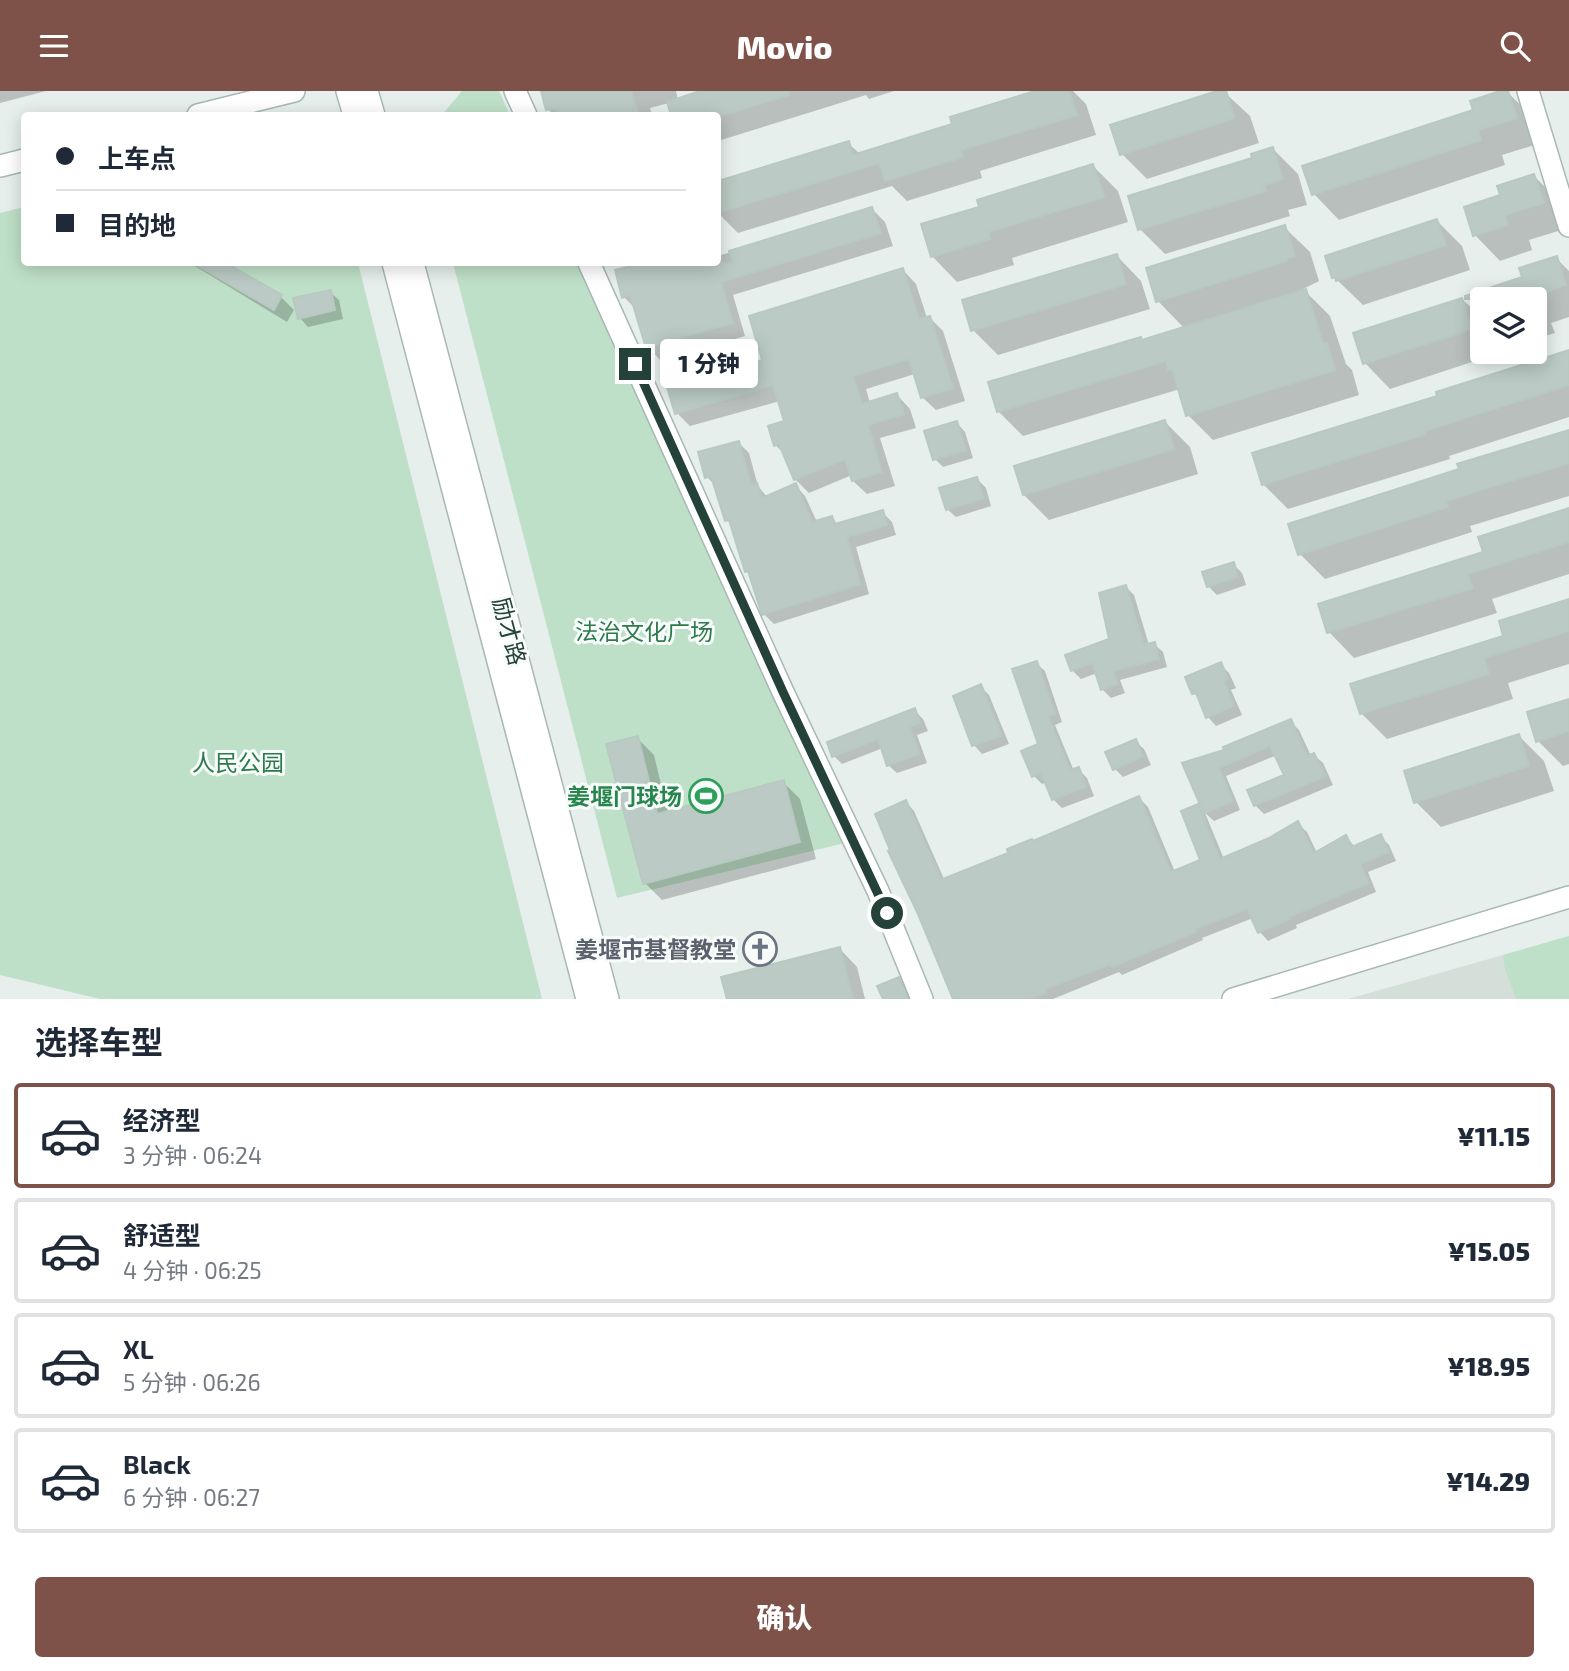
<!DOCTYPE html>
<html lang="zh">
<head>
<meta charset="utf-8">
<style>
  body { margin:0; font-family:"Exo 2","Noto Sans SC",sans-serif; background:#f2f2f3; color:#1f2937; height:100vh; display:flex; flex-direction:column; font-size:26px; white-space:nowrap }
  * { box-sizing:border-box; margin:0 }
  p { font-size:23px; color:#747a83 }
  .icon { flex:none; width:38px; height:38px; fill:none; stroke:currentColor; stroke-width:2; stroke-linecap:round; stroke-linejoin:round }
  .map { position:relative; height:908px; overflow:hidden }
  .panel { display:flex; flex-direction:column; background:#fff; flex:1 }
  .panel>* { flex:none }
  .banner { position:absolute; left:21px; top:21px; width:700px; height:154px; border-radius:7px; box-shadow:0 4px 18px #0003; display:grid; align-content:center; height:154px; padding:0 35px; background:#fff }
  .buttons { position:absolute; left:1470px; top:196px; display:grid; gap:14px }
  .buttons a { display:grid; place-items:center; width:77px; height:77px; border-radius:7px; background:#fff; box-shadow:0 4px 18px #0003; font-size:35px }
  .end { position:absolute; width:32px; height:32px; margin:-16px; border:9px solid #24423a; background:#fff; box-shadow:0 0 0 4px #fff }
  .from { border-radius:50% }
  .bubble { position:absolute; height:49px; border-radius:7px; background:#fff; box-shadow:0 4px 18px #0003; font-size:23px; font-weight:800; line-height:49px; text-align:center }
  .banner b { display:flex; align-items:center; gap:24px; height:66px; font-size:26px }
  .banner b+b { border-top:2px solid #e0e1e3 }
  .banner i { width:18px; height:18px; background:#1f2937 }
  ul { padding:0; list-style:none }
  li { display:flex; align-items:center; gap:21px; height:105px; margin:0 14px 10px; padding:0 21px; border:4px solid #e0e1e3; border-radius:7px }
  li div { flex:1 }
  li b { display:block; font-size:26px }
  li em { font-style:normal; font-weight:800 }
  li.on { border-color:#7f5249 }
  li>.icon { width:63px; height:63px; stroke-width:1.5 }
  h2 { padding:0 35px; font-size:32px; line-height:84px }
  .primary-button { display:flex; gap:14px; margin-top:auto; padding:14px 35px }
  .primary-button a { flex:1; height:80px; border-radius:7px; background:#7f5249; color:#fff; font-size:28px; font-weight:800; line-height:80px; text-align:center }
  header { display:flex; justify-content:space-between; align-items:center; height:91px; padding:0 35px; background:#7f5249; color:#fff; font-size:32px; font-weight:800 }
  .map>svg:first-child { display:block }
  .built { fill:#d4dfda }
  .green { fill:#bfe0c8 }
  .shadow { fill:#0003 }
  .building { fill:#bbcac4; stroke:#b8c9c2; stroke-width:2 }
  .lines { fill:none; stroke-linecap:round; stroke-linejoin:round }
  .minor-casing { stroke:#a8b8b2; stroke-width:24 }
  .minor { stroke:#fff; stroke-width:21 }
  .route { stroke:#24423a; stroke-width:9 }
  .labels { text-anchor:middle; dominant-baseline:central; stroke-width:6; stroke-linejoin:round; paint-order:stroke }
  .street-label { font-size:23px; fill:#24423a; stroke:#f7fbf9 }
  .park-label { font-size:23px; fill:#2d7a4b; stroke:#f7fbf9 }
  .leisure-label { font-size:23px; font-weight:bold; fill:#27864d; stroke:#f7fbf9; text-anchor:end }
  .worship-label { font-size:23px; font-weight:bold; fill:#5b616d; stroke:#f7fbf9; text-anchor:end }
</style>
</head>
<body>
<header><svg class="icon" aria-label="menu" viewBox="0 0 24 24"><path d="M4 6h16M4 12h16M4 18h16"/></svg>Movio<svg class="icon" aria-label="search" viewBox="0 0 24 24"><circle cx="10" cy="10" r="6"/><path d="M15 15l6 6"/></svg></header>
<div class="map">
<svg width="1569" height="908" viewBox="0 0 1569 908">
  <rect width="100%" height="100%" fill="#e6efeb"/>
  <polygon class="built" points="1569,845 1569,908 1348,908 1503,864"/>
  <g class="green">
    <polygon points="462,0 499,0 510,24 442,24"/>
    <polygon points="24,116 24,172 358,172 542,908 100,908 0,884 0,122"/>
    <polygon points="453,172 577,172 845,752 617,807"/>
    <polygon points="1569,845 1569,908 1516,908 1505,878 1503,864"/>
  </g>
  <g class="shadow">
    <polygon points="0,0 46,0 0,12"/>
    <polygon points="543,0 676,0 678,9 706,0 894,0 869,8 866,4 718,50 718,24 673,24 669,12 650,17 652,24 554,24 548,18"/>
    <polygon points="1041,0 1073,0 1086,13 1096,44 980,80 982,87 907,110 892,95 738,142 718,122 718,92 848,52 860,63 954,34"/>
    <polygon points="1223,0 1250,25 1259,52 1147,88 1122,63"/>
    <polygon points="1506,0 1532,25 1541,52 1502,64 1505,74 1339,129 1314,103 1304,76 1475,20"/>
    <polygon points="1273,58 1298,83 1307,114 1288,119 1290,125 1165,163 1140,138"/>
    <polygon points="1093,75 1118,100 1128,131 1012,167 1014,174 957,191 932,165 981,117"/>
    <polygon points="1534,85 1559,110 1568,137 1529,149 1532,159 1500,170 1475,144 1502,105"/>
    <polygon points="872,118 885,131 893,155 733,204 745,245 661,270 648,256 636,218 624,206 617,180 649,172 718,172 718,165"/>
    <polygon points="1437,130 1462,155 1470,179 1363,214 1334,186"/>
    <polygon points="1284,136 1310,161 1319,190 1303,198 1330,225 1346,273 1352,279 1359,304 1213,349 1188,324 1180,298 1023,345 998,320 1141,248 1144,251 1185,238 1158,210"/>
    <polygon points="1116,164 1141,190 1150,218 998,264 973,239"/>
    <polygon points="1556,167 1569,180 1569,226 1551,232 1555,242 1535,248 1535,208 1495,208 1492,198 1524,188"/>
    <polygon points="190,172 223,172 281,206 294,219 287,231"/>
    <polygon points="903,179 916,193 927,227 930,227 943,240 965,310 936,319 922,306 915,283 866,298 870,312 897,304 910,318 916,337 880,347 895,395 867,403 853,390 852,384 809,402 795,388 785,363 775,354 786,331 780,310 690,335 677,322 764,270"/>
    <polygon points="330,201 339,209 343,228 308,236 300,227"/>
    <polygon points="1463,209 1482,227 1482,261 1495,261 1496,263 1390,298 1365,272 1356,243"/>
    <polygon points="1569,260 1569,326 1449,365 1450,368 1288,418 1263,393 1439,306"/>
    <polygon points="1165,331 1190,356 1198,383 1049,429 1024,404"/>
    <polygon points="957,332 965,341 973,367 943,376 935,368"/>
    <polygon points="1569,340 1569,405 1470,435 1472,441 1325,488 1300,463 1461,379"/>
    <polygon points="739,352 749,362 758,395 767,406 795,394 805,405 817,431 832,427 838,434 882,421 892,431 896,444 856,456 869,503 774,533 764,523 752,486 746,480 733,435 727,429 716,395 707,386"/>
    <polygon points="977,388 986,397 991,415 956,426 947,418"/>
    <polygon points="1569,419 1569,483 1492,508 1497,522 1354,567 1329,541"/>
    <polygon points="1233,473 1242,482 1246,494 1217,504 1208,495"/>
    <polygon points="1126,496 1134,504 1149,554 1154,553 1163,561 1167,576 1120,589 1125,602 1111,607 1102,598 1097,582 1081,588 1072,579 1111,549"/>
    <polygon points="1569,510 1569,573 1508,592 1513,608 1387,648 1362,623 1353,594 1505,546"/>
    <polygon points="1036,572 1045,580 1062,631 1055,634 1074,680 1078,678 1087,687 1094,705 1062,717 1053,708 1047,691 1042,693 1034,685 1040,654"/>
    <polygon points="1220,573 1229,582 1236,597 1231,599 1242,624 1216,635 1208,626 1201,609 1194,602"/>
    <polygon points="981,596 989,604 1009,653 982,663 974,654"/>
    <polygon points="1569,610 1569,673 1563,675 1538,650"/>
    <polygon points="914,619 923,628 928,640 917,644 927,672 897,682 888,674 883,657 842,673 834,665"/>
    <polygon points="1290,630 1299,639 1311,665 1314,664 1323,672 1333,694 1264,723 1255,714 1287,685 1277,664 1226,685 1240,719 1214,730 1205,722 1224,768 1298,733 1307,741 1317,762 1346,746 1355,756 1381,746 1389,754 1396,770 1368,781 1376,801 1296,834 1297,837 1268,850 1260,841 1253,827 1202,847 1203,849 1122,884 1119,881 1053,908 954,908 906,711 914,720 944,788 1010,763 1139,707 1148,716 1175,781 1202,770 1197,715 1206,723 1185,673 1226,660"/>
    <polygon points="1519,645 1544,670 1554,700 1441,736 1416,711"/>
    <polygon points="637,647 654,664 668,722 783,691 800,708 816,768 662,809 645,792"/>
    <polygon points="1135,650 1144,658 1151,674 1123,686 1115,678"/>
    <polygon points="840,858 857,876 865,908 728,908"/>
    <polygon points="899,888 912,901 915,908 885,908"/>
  </g>
  <g class="building">
    <polygon points="541,0 631,0 639,24 557,24 556,17 546,19"/>
    <polygon points="700,0 788,0 789,4 724,24 671,24 667,11"/>
    <polygon points="1035,0 1069,0 1077,24 961,59 963,66 885,90 879,72 718,122 718,90 849,50 853,64 952,33 950,26"/>
    <polygon points="1217,0 1226,0 1235,27 1120,64 1110,34"/>
    <polygon points="1500,0 1508,0 1517,27 1478,39 1481,49 1312,104 1302,75 1473,19 1470,10"/>
    <polygon points="1273,56 1283,88 1264,94 1266,100 1138,139 1128,105 1252,67 1251,63"/>
    <polygon points="1093,73 1104,106 988,141 990,148 931,166 921,133 979,116 977,109"/>
    <polygon points="1534,83 1544,112 1505,124 1508,134 1473,145 1464,116 1500,104 1497,95"/>
    <polygon points="872,116 881,142 721,191 733,232 646,257 630,204 622,207 615,179 643,172 733,172 729,160"/>
    <polygon points="1437,128 1446,154 1336,190 1335,186 1332,187 1325,165"/>
    <polygon points="1285,134 1295,165 1286,167 1287,170 1156,211 1146,177"/>
    <polygon points="1117,163 1126,193 971,240 962,209"/>
    <polygon points="1557,165 1566,194 1522,208 1465,208 1465,205 1522,186 1519,177"/>
    <polygon points="193,172 226,172 282,204 274,219"/>
    <polygon points="903,177 919,228 930,225 953,297 921,307 909,268 853,285 862,313 897,302 904,323 868,334 882,381 852,390 845,368 794,389 779,353 774,355 768,335 784,330 773,294 675,323 667,296 762,269 749,225"/>
    <polygon points="1306,198 1323,253 1327,252 1335,279 1186,325 1172,278 1168,279 1166,270 997,321 988,291 1141,246 1142,249"/>
    <polygon points="331,199 335,219 298,228 293,207"/>
    <polygon points="1462,207 1472,238 1363,273 1353,242"/>
    <polygon points="1569,259 1569,294 1425,340 1426,343 1262,394 1252,362 1437,305 1436,301"/>
    <polygon points="1165,329 1174,358 1023,404 1014,375"/>
    <polygon points="957,330 966,359 933,369 924,340"/>
    <polygon points="1569,339 1569,372 1446,410 1448,416 1298,464 1288,433 1459,378 1457,373"/>
    <polygon points="739,350 751,394 757,392 762,407 796,392 812,431 832,425 835,433 883,419 887,434 847,446 860,493 762,524 748,480 745,481 729,429 725,430 711,385 705,387 698,361"/>
    <polygon points="977,386 984,407 946,419 939,397"/>
    <polygon points="1569,417 1569,451 1468,483 1473,497 1327,542 1318,513 1483,461 1478,446"/>
    <polygon points="1234,471 1238,486 1207,496 1202,481"/>
    <polygon points="1126,494 1144,554 1155,551 1159,568 1113,580 1118,593 1101,599 1092,572 1071,580 1065,564 1109,548 1099,502"/>
    <polygon points="1569,508 1569,540 1484,567 1489,583 1360,623 1350,593 1503,545 1499,530"/>
    <polygon points="1037,570 1055,623 1048,625 1070,679 1079,676 1086,696 1052,709 1041,682 1032,686 1021,660 1038,653 1012,578"/>
    <polygon points="1221,571 1228,588 1224,590 1234,615 1206,627 1196,602 1192,603 1185,586"/>
    <polygon points="981,593 1002,645 972,655 953,605"/>
    <polygon points="1569,608 1569,640 1536,651 1527,621"/>
    <polygon points="915,617 920,632 910,636 919,663 887,675 878,648 832,666 827,651"/>
    <polygon points="1291,628 1307,665 1314,662 1326,685 1254,715 1247,699 1284,684 1270,655 1219,677 1233,710 1204,723 1182,672 1224,659 1223,656"/>
    <polygon points="1519,643 1529,675 1414,712 1404,680"/>
    <polygon points="638,645 657,723 784,689 800,751 643,793 606,653"/>
    <polygon points="1136,648 1143,665 1113,679 1105,661"/>
    <polygon points="1139,705 1171,781 1200,769 1181,720 1198,713 1220,768 1269,747 1298,730 1314,762 1346,744 1352,756 1381,743 1389,761 1360,773 1369,792 1289,826 1290,828 1258,842 1247,818 1195,838 1196,841 1112,876 1111,873 1045,898 1046,902 1030,908 953,908 918,823 888,760 890,759 875,723 906,709 941,788 943,788 1008,762 1007,758 1032,748 1033,750"/>
    <polygon points="840,856 853,908 727,908 721,886"/>
    <polygon points="899,886 908,908 883,908 877,895"/>
  </g>
  <g class="lines">
    <g class="minor-casing">
      <g id="minor">
        <polyline points="347,0 354,24"/>
        <polyline points="367,0 374,24"/>
        <polyline points="515,0 526,24"/>
        <polyline points="1528,0 1569,135"/>
        <polyline points="198,24 294,0"/>
        <polyline points="0,75 24,69"/>
        <polyline points="393,172 587,908"/>
        <polyline points="413,172 608,908"/>
        <polyline points="589,172 783,601 878,800 922,908"/>
        <polyline points="1233,908 1569,806"/>
      </g>
    </g>
    <use href="#minor" class="minor"/>
  </g>
  <g class="lines">
    <polyline class="route" points="635,273 783,601 887,822"/>
  </g>
  <defs>
    <g id="stadium-ring" transform="scale(1.75)"><circle r="9.5" fill="#f7fbf9" stroke="#2e9e5b" stroke-width="1.5"/><path d="M0-5a6.5 5 0 1 0 0 10a6.5 5 0 1 0 0-10ZM-3.5-1.8h7v3.6h-7Z" fill="#2e9e5b"/></g>
    <g id="church-ring" transform="scale(1.75)"><circle r="9.5" fill="#f7fbf9" stroke="#6b7280" stroke-width="1.5"/><path d="M-1.2-6h2.4v3.5h3.3v2.4h-3.3V6h-2.4V-.1h-3.3v-2.4h3.3Z" fill="#6b7280"/></g>
  </defs>
  <g fill-rule="evenodd">
    <use href="#stadium-ring" x="706" y="705"/>
    <use href="#church-ring" x="760" y="858"/>
  </g>
  <g class="labels">
    <g class="street-label">
      <text transform="translate(510 540) rotate(75)">励才路</text>
    </g>
    <g class="park-label">
      <text x="644" y="540">法治文化广场</text>
      <text x="238" y="671">人民公园</text>
    </g>
    <g class="leisure-label">
      <text x="682" y="705">姜堰门球场</text>
    </g>
    <g class="worship-label">
      <text x="736" y="858">姜堰市基督教堂</text>
    </g>
  </g>
</svg>
<div class="buttons">
<a><svg class="icon" aria-label="layers" viewBox="0 0 24 24"><path d="M12 4l9 5-9 5-9-5zM3 14l9 5 9-5"/></svg></a>
</div>
<i class="end from" style="left:887px;top:822px"></i>
<i class="end" style="left:635px;top:273px"></i>
<div class="bubble" style="left:660px;top:248px;width:98px">1 分钟</div>
<div class="banner">
<b><i class="from"></i>上车点</b>
<b><i></i>目的地</b>
</div>
</div>
<section class="panel">
<h2>选择车型</h2>
<ul>
<li class="on"><svg class="icon" aria-label="car" viewBox="0 0 24 24"><path d="M5 17H2v-5l4-1 3-4h7l3 4 3 1v5h-3M9 17h6M6 11h13"/><circle cx="7" cy="17" r="2"/><circle cx="17" cy="17" r="2"/></svg><div><b>经济型</b><p>3 分钟 · 06:24</p></div><em>¥11.15</em></li>
<li><svg class="icon" aria-label="car" viewBox="0 0 24 24"><path d="M5 17H2v-5l4-1 3-4h7l3 4 3 1v5h-3M9 17h6M6 11h13"/><circle cx="7" cy="17" r="2"/><circle cx="17" cy="17" r="2"/></svg><div><b>舒适型</b><p>4 分钟 · 06:25</p></div><em>¥15.05</em></li>
<li><svg class="icon" aria-label="car" viewBox="0 0 24 24"><path d="M5 17H2v-5l4-1 3-4h7l3 4 3 1v5h-3M9 17h6M6 11h13"/><circle cx="7" cy="17" r="2"/><circle cx="17" cy="17" r="2"/></svg><div><b>XL</b><p>5 分钟 · 06:26</p></div><em>¥18.95</em></li>
<li><svg class="icon" aria-label="car" viewBox="0 0 24 24"><path d="M5 17H2v-5l4-1 3-4h7l3 4 3 1v5h-3M9 17h6M6 11h13"/><circle cx="7" cy="17" r="2"/><circle cx="17" cy="17" r="2"/></svg><div><b>Black</b><p>6 分钟 · 06:27</p></div><em>¥14.29</em></li>
</ul>
<div class="primary-button"><a>确认</a></div>
</section>
</body>
</html>
